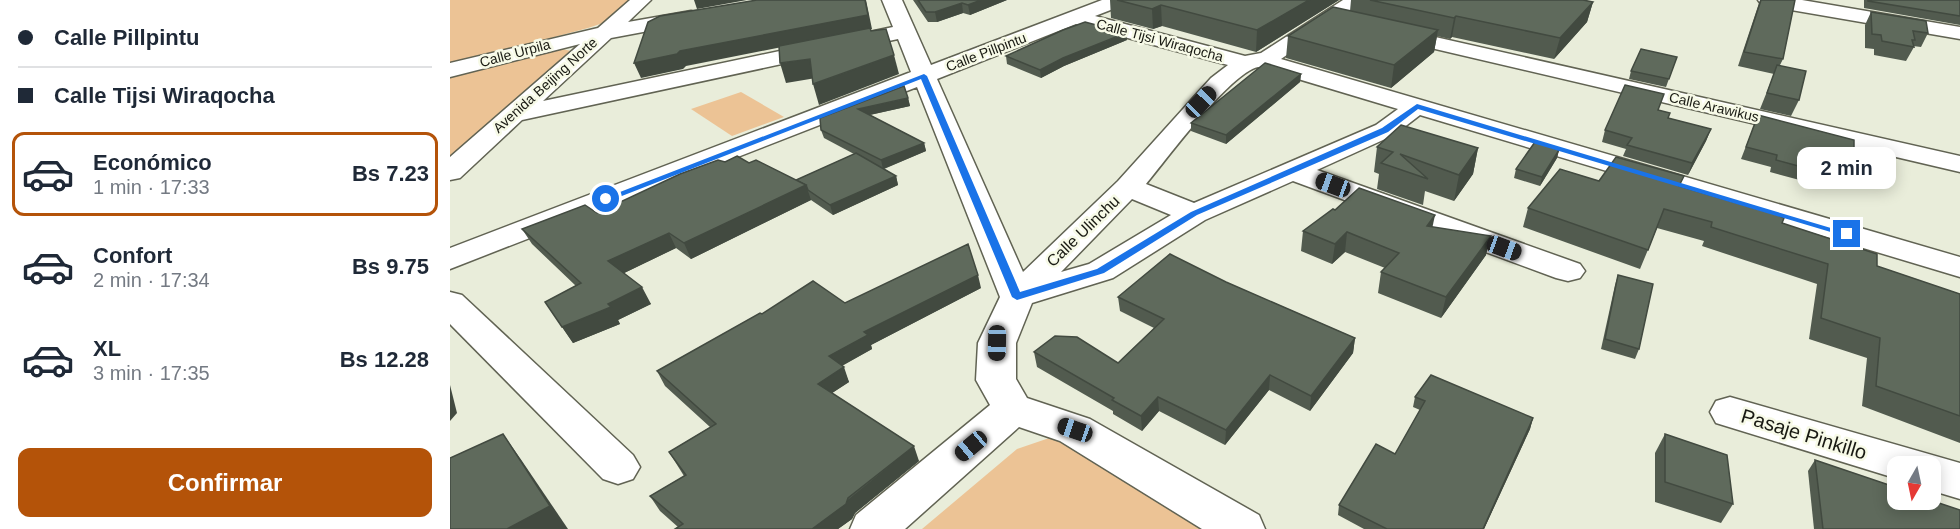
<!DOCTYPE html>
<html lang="es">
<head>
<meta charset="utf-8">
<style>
  body { margin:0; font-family:Helvetica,sans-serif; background:#f2f2f3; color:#1f2937; height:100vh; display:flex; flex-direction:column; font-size:22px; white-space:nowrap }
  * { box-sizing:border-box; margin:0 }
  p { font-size:20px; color:#747a83 }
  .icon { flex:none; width:33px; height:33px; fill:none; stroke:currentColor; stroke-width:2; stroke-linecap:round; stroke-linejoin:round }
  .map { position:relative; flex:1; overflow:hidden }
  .sheet { display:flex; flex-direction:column; background:#fff; width:450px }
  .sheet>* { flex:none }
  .hud { display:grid; align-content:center; height:132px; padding:0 18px; background:#fff }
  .needle { width:39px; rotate:189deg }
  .fabs { position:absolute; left:1437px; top:456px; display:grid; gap:12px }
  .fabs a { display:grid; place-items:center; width:54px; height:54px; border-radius:12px; background:#fff; box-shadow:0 3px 15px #0003; font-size:30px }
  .end { position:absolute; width:27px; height:27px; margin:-14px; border:8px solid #1a73e8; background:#fff; box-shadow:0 0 0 3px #fff }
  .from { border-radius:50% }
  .bubble { position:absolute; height:42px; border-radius:12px; background:#fff; box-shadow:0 3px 15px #0003; font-size:20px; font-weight:600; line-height:42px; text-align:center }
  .car { position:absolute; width:18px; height:36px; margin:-18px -9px; border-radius:8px; box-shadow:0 0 4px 2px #0007; background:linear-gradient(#222 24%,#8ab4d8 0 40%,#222 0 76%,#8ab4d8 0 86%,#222 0) }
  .hud b { display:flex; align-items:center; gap:21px; height:57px; font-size:22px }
  .hud b+b { border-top:2px solid #e0e1e3 }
  .hud i { width:15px; height:15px; background:#1f2937 }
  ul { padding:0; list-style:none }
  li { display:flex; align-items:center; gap:18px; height:84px; margin:0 12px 9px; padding:0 6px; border:3px solid transparent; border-radius:12px }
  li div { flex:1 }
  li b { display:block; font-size:22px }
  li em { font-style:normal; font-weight:600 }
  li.current { border-color:#b45309 }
  li>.icon { width:54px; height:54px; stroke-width:1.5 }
  .button { display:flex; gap:12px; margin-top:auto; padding:12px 18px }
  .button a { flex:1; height:69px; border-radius:12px; background:#b45309; color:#fff; font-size:24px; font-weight:600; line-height:69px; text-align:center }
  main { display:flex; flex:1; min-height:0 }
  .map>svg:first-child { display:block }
  .green { fill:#ecc395 }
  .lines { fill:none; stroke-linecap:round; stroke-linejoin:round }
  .minor-casing { stroke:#616353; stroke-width:3 }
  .minor { fill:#fff; fill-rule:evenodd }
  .wall { fill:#525b4f }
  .shaded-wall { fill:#424a40 }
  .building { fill:#5f6a5c; stroke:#424a40; stroke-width:1.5 }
  .route { fill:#1a73e8 }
  .labels { text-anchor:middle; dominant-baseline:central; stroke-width:5; stroke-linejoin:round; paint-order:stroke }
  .far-street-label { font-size:14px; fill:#191a13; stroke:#f7fae7 }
  .street-label { font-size:16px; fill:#191a13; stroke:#f7fae7 }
  .near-street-label { font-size:20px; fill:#191a13; stroke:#f7fae7 }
</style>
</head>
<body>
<main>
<section class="sheet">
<div class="hud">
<b><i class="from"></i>Calle Pillpintu</b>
<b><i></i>Calle Tijsi Wiraqocha</b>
</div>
<ul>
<li class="current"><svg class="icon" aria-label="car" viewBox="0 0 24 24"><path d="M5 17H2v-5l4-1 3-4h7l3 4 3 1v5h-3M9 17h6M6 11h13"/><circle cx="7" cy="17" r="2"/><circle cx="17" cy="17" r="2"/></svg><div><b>Económico</b><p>1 min · 17:33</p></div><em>Bs 7.23</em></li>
<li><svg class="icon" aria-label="car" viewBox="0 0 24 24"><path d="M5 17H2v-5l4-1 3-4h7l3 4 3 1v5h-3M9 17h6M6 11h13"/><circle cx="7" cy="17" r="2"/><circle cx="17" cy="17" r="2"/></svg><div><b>Confort</b><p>2 min · 17:34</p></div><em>Bs 9.75</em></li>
<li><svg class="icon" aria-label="car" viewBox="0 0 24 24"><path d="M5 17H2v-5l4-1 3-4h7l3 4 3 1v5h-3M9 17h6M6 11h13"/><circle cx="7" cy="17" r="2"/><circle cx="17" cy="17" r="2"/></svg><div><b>XL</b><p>3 min · 17:35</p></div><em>Bs 12.28</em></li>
</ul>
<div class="button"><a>Confirmar</a></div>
</section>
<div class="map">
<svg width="1510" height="529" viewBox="0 0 1510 529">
  <rect width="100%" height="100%" fill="#e9edda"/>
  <g class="green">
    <polygon points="0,0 180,0 153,23 138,28 0,65"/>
    <polygon points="108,48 121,51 0,157 0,74"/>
    <polygon points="291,92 334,117 282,136 241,109"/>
    <polygon points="608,435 763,529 472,529 567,449"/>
  </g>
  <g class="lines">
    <g class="minor-casing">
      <g id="minor">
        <path d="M 180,0 L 201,0 L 178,22 L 241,11 L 248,13 L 251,17 L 248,21 L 241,23 L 161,38 L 93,101 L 443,27 L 432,0 L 452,0 L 481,65 L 652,0 L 679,0 L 676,4 L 645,16 L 795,56 L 811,53 L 893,0 L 916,0 L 831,59 L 1510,257 L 1510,277 L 970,115 L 944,135 L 867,170 L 1130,264 L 1135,271 L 1130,278 L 1118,281 L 1106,278 L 843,181 L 755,220 L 663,278 L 582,303 L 566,343 L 566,379 L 577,398 L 640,419 L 809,515 L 815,529 L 752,529 L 610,441 L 569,427 L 455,529 L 400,529 L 406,515 L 540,405 L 526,380 L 528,343 L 550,297 L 467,87 L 0,269 L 0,248 L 461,72 L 448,39 L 72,120 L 10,178 L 0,180 L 0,157 L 130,44 L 0,77 L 0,63 L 148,28 ZM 626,24 L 778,65 L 761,78 L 668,181 L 573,272 L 487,79 ZM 808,67 L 948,109 L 926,125 L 744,203 L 696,184 C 717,159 780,73 808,67 ZM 682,199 L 721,215 L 639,264 L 611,272 Z"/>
        <polygon points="1308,0 1352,0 1510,27 1510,39 1318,6 1311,4"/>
        <polygon points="941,27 1510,156 1510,172 934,37 931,33 934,29"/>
        <polygon points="0,292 12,295 183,455 190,467 183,479 168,484 153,479 0,324"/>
        <polygon points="1280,397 1510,463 1510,499 1480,490 1480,466 1448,466 1448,479 1266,423 1260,412 1266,401"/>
      </g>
    </g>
    <use href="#minor" class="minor"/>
  </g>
  <g class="wall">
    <polygon points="463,0 557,0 520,15 513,13 487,22 478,22"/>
    <polygon points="660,0 889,0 806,52 712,26 703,29 661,18"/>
    <polygon points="901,0 1133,0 1143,2 1137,22 1104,59 1002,37 1000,39 987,36 984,52 941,88 836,58 838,36 900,11"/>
    <polygon points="1310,0 1345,0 1333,59 1330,65 1349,100 1341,116 1310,109 1324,74 1288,66"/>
    <polygon points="1414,0 1510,0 1510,25 1414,8"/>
    <polygon points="1421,12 1478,33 1471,47 1463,46 1464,47 1456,61 1424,55 1424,49 1415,48 1415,25"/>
    <polygon points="677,40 614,66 591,78 557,64 556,56"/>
    <polygon points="1227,57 1216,87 1179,79 1181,71"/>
    <polygon points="851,74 850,82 776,144 741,131 741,123"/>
    <polygon points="458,98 460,106 420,115 474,143 476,151 434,169 446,176 448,185 383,215 361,200 241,259 226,248 174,273 201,304 168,320 170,324 123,343 95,302 126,286 82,244 72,229 147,213 275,162 299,163 346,180 404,154 374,138 371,130"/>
    <polygon points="1208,110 1218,118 1261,129 1256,141 1238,175 1173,156 1176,149 1152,142 1155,130"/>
    <polygon points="1308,115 1404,169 1398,181 1362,172 1357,182 1320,172 1321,167 1291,159"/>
    <polygon points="927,147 1028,148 1023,174 1004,201 975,191 973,205 927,189 929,174 924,172"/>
    <polygon points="1109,150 1107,158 1090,186 1064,178 1066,169"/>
    <polygon points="1149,181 1230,187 1332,223 1427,266 1510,294 1510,443 1412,406 1417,358 1359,339 1367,284 1252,246 1254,241 1207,228 1190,269 1073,227 1078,208"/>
    <polygon points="885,210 982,227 1036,255 991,318 928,293 931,272 935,268 895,252 882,264 851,251 853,231"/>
    <polygon points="1168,275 1189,349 1185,359 1151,349 1165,285"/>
    <polygon points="776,282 905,338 903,353 860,411 819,390 775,445 709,411 692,431 663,414 663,411 587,367 584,352 668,363 704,328 670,311 668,297"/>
    <polygon points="531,288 421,345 422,349 392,366 399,382 382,393 469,461 405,513 402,519 388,529 225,529 228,527 210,511 200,496 234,476 219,452 260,427 215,386 207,371 312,314 395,303"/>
    <polygon points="965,397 1083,418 1080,429 1034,529 914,529 888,515 889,505 945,454 970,410 963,407"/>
    <polygon points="1215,434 1283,504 1271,523 1205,502 1205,453"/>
    <polygon points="1365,460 1510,529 1364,529 1358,471"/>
  </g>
  <g class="shaded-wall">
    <polygon points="244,0 297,0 247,9"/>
    <polygon points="416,0 422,29 236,66 233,69 191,78 184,63"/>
    <polygon points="531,0 557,0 520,15 518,5"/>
    <polygon points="859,0 889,0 806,52 807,30"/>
    <polygon points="1143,2 1137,22 1104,59 1110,38"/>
    <polygon points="512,3 513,13 487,22 485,12"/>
    <polygon points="711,5 712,26 703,29 702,9"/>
    <polygon points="1006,16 1002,37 1000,39 1004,18"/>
    <polygon points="988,30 984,52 941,88 944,65"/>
    <polygon points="676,33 677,40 614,66 591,78 590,70 613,58"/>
    <polygon points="444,55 449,74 369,105 363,84"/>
    <polygon points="360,59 366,78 336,83 330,63"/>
    <polygon points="851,74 850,82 776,144 776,135"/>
    <polygon points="458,98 460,106 410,117 408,109"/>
    <polygon points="1261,129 1256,141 1238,175 1242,163"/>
    <polygon points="474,143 476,151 433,169 431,160"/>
    <polygon points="1028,148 1023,174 1004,201 1009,175"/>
    <polygon points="1109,150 1107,158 1090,186 1092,177"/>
    <polygon points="446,176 448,185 383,215 380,205"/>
    <polygon points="356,185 361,200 241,259 234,243"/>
    <polygon points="985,215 981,234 977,226"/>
    <polygon points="897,232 895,252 882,264 885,244"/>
    <polygon points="219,233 226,248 166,277 158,261"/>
    <polygon points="1041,236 1036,255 991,318 996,297"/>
    <polygon points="528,275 531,288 421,345 422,349 384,370 379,356 414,332"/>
    <polygon points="192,287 201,304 168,320 170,324 123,343 112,327"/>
    <polygon points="905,338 903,353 860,411 861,396"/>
    <polygon points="394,367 399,382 373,399 368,384"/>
    <polygon points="820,375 819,390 775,445 776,430"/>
    <polygon points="0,385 7,413 0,421"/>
    <polygon points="708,397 709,411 692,431 691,416"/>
    <polygon points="1083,418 1080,429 1034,529 1033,529"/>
    <polygon points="53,434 72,461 118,529 57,529"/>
    <polygon points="464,446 469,461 405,513 402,519 388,529 362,529"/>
  </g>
  <g class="building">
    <polygon points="307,0 415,0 418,15 230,51 227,54 184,63 198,22 210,16"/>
    <polygon points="468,0 531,0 518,5 512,3 485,12 476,12"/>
    <polygon points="667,0 859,0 807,30 711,5 702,9"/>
    <polygon points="920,0 1133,0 1143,2 1110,38 1006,16 1004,18"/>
    <polygon points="1311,0 1345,0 1333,59 1294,52"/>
    <polygon points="1418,0 1510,0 1510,16 1418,1"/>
    <polygon points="883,7 988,30 944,65 838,36"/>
    <polygon points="1421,12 1476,21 1478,33 1463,31 1465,40 1462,40 1464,47 1432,41 1431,35 1422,34"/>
    <polygon points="635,22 676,33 613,58 590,70 556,56 613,30"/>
    <polygon points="420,28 421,31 436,29 444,55 363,84 360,59 330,63 329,46"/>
    <polygon points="1191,49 1227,57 1219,79 1181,71"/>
    <polygon points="815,63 851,74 776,135 741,123"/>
    <polygon points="1327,65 1356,71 1349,100 1317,93"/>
    <polygon points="1175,85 1214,94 1208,110 1220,113 1218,118 1261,129 1242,163 1177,145 1182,138 1155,130"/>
    <polygon points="454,86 458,98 408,109 474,143 431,160 371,130 370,118"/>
    <polygon points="1308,115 1404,140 1404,169 1365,159 1363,170 1326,160 1327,155 1296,147"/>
    <polygon points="951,125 1028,148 1009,175 950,154 978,179 931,163 943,152 927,147"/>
    <polygon points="1085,142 1109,150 1092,177 1066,169"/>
    <polygon points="406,153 446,176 380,205 358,190 356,185 346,180"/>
    <polygon points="287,156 299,163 306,160 356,185 234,243 219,233 158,261 192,287 158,304 161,307 112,327 95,302 131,283 72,229 135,205 147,213 230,174 268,160 275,162"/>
    <polygon points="1166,157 1234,176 1229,186 1328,215 1334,218 1332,223 1427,254 1427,266 1510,294 1510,416 1426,386 1430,338 1371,318 1378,264 1261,227 1262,222 1214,209 1198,250 1078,208 1110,169 1149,181"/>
    <polygon points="909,188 985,215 977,226 1041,236 996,297 931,272 949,253 897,232 885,244 853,231 883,209 885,210"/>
    <polygon points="518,244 528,275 414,332 418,335 379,356 394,367 368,384 464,446 398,498 396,504 362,529 225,529 233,524 200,496 236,475 219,452 266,424 207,371 310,313 312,314 363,281 395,303"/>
    <polygon points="720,254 776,282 905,338 861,396 820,375 776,430 708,397 691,416 662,400 664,398 584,352 605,336 627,337 668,363 714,319 668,297"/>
    <polygon points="1168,275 1203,284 1189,349 1155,339"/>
    <polygon points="981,375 1083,418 1033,529 937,529 889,505 926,444 945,454 975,401 965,397"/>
    <polygon points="53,434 100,506 57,529 0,529 0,458"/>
    <polygon points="1215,434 1277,455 1283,504 1215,482"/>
    <polygon points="1365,460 1448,488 1448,500 1480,500 1510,510 1510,529 1373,529"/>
  </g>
  <polygon class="route" points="474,74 477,76 570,292 647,269 741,212 932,128 967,104 1401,234 1394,236 968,109 938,132 747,215 654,273 567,300 562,297 471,79 159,201 152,199"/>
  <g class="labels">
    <g class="far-street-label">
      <text transform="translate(710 40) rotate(15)">Calle Tijsi Wiraqocha</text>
      <text transform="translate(536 52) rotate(-21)">Calle Pillpintu</text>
      <text transform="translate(65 53) rotate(-15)">Calle Urpila</text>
      <text transform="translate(95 85) rotate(-42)">Avenida Beijing Norte</text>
      <text transform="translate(1264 107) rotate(13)">Calle Arawikus</text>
    </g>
    <g class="street-label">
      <text transform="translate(633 231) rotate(-44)">Calle Ulinchu</text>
    </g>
    <g class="near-street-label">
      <text transform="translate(1354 434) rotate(17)">Pasaje Pinkillo</text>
    </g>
  </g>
</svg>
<div class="fabs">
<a><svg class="needle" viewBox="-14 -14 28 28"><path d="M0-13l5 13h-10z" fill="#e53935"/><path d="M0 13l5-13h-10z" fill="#747a83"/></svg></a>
</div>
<i class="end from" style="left:156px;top:199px"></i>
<i class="end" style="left:1397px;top:234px"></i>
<div class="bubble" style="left:1347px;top:147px;width:99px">2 min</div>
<i class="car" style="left:751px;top:102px;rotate:44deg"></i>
<i class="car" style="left:883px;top:185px;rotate:290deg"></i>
<i class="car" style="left:1054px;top:248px;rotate:110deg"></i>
<i class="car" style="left:547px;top:343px;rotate:181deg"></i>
<i class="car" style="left:625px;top:430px;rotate:289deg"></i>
<i class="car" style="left:521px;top:446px;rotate:230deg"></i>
</div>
</main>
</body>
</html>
